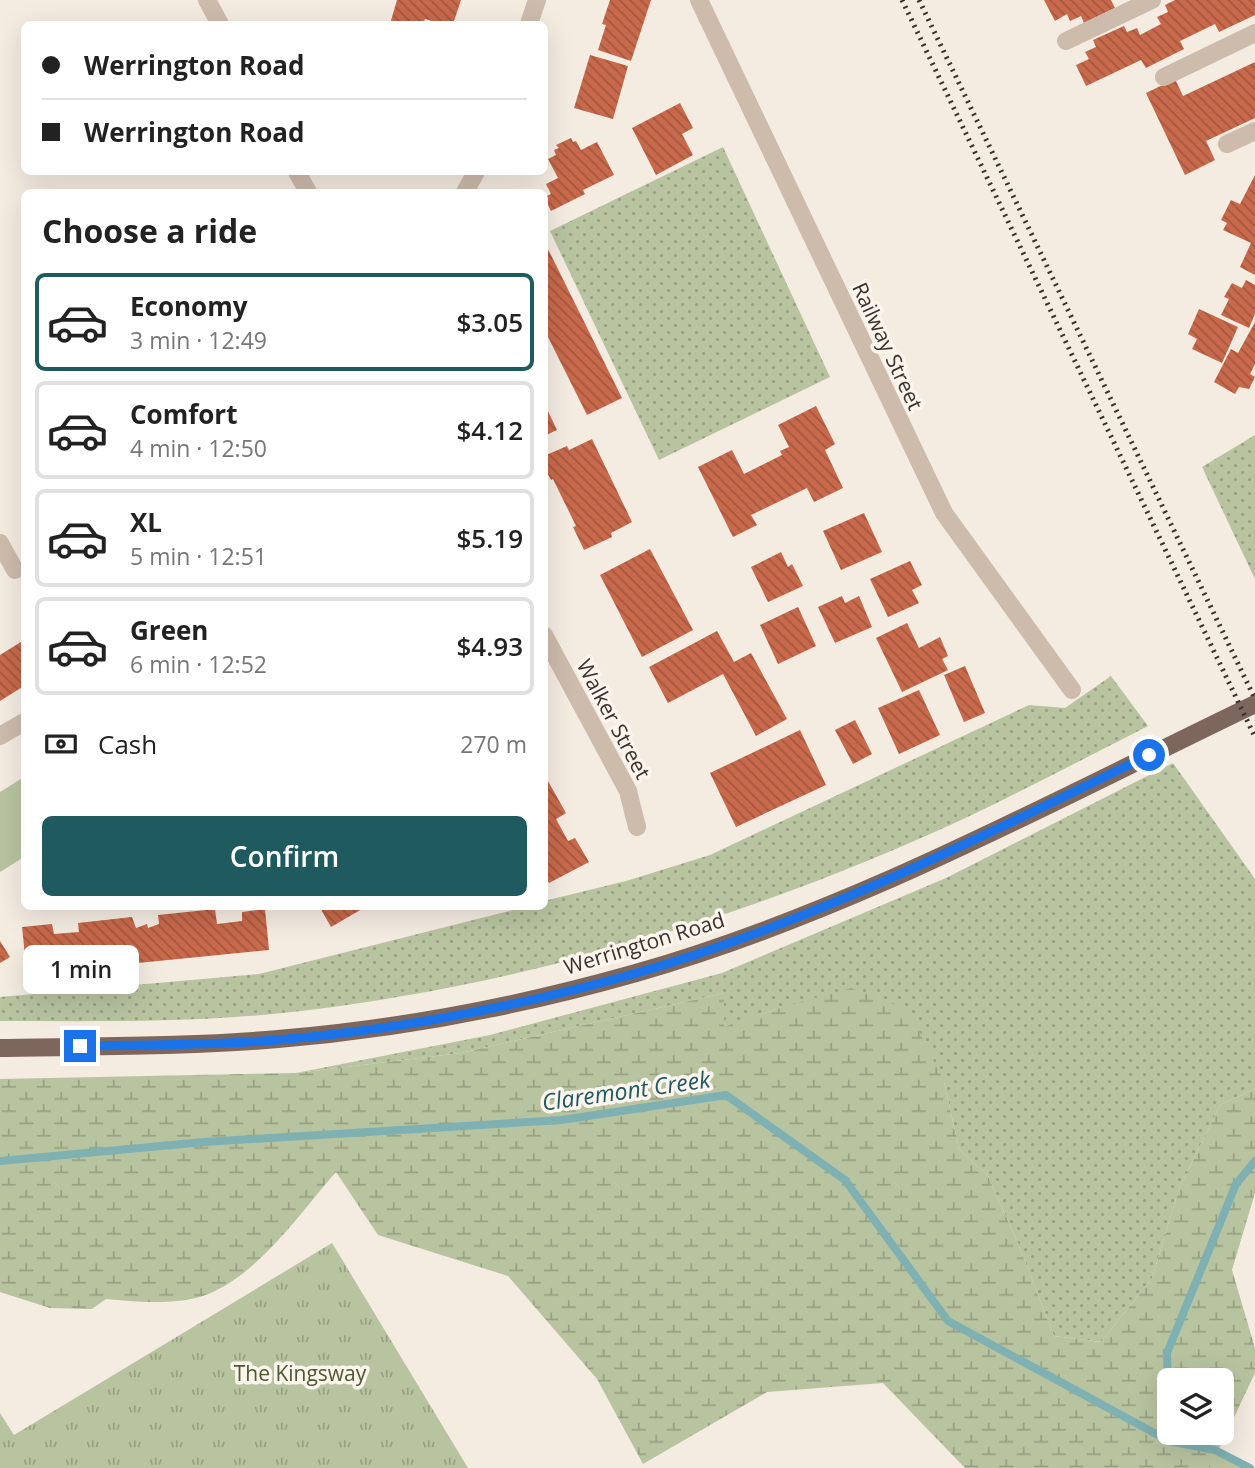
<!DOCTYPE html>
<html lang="en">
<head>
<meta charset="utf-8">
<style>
  body { margin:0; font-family:"Open Sans",sans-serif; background:#f6f6f6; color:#222; height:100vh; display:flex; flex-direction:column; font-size:26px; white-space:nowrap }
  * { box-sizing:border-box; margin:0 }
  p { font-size:23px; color:#767676 }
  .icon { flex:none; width:38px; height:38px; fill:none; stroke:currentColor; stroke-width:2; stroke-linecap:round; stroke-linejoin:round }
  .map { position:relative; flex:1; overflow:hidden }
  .drawer { position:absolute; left:21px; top:189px; width:527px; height:721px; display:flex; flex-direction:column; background:#fff; border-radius:10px; box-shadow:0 7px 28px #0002 }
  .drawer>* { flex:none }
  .top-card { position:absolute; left:21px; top:21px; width:527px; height:154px; border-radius:10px; box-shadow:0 7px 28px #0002; display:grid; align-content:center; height:154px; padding:0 21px; background:#fff }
  .tools { position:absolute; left:1157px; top:1368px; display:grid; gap:14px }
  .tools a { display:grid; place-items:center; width:77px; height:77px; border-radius:10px; background:#fff; box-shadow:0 7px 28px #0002; font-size:35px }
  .end { position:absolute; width:32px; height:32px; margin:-16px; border:9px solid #1a73e8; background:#fff; box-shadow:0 0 0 4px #fff }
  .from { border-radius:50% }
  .bubble { position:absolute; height:49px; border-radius:10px; background:#fff; box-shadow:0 7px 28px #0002; font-size:23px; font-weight:600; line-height:49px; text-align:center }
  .top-card b { display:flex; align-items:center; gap:24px; height:66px; font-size:26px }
  .top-card b+b { border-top:2px solid #e0e0e0 }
  .top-card i { width:18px; height:18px; background:#222 }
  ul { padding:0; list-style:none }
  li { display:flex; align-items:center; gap:21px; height:98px; margin:0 14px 10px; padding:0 7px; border:4px solid #e0e0e0; border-radius:10px }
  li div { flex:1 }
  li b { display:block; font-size:26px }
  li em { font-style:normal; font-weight:600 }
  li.current { border-color:#1f5a5e }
  li>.icon { width:63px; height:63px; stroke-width:1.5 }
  h2 { padding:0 21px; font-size:32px; line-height:84px }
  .pay { display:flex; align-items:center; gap:18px; height:77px; padding:0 21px; font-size:26px }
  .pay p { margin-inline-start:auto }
  .cta { display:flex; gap:14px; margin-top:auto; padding:14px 21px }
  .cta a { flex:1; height:80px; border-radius:10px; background:#1f5a5e; color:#fff; font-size:28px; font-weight:600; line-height:80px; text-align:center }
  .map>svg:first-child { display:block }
  .grass { fill:url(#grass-dots) }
  .wetland { fill:url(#wetland-marsh); fill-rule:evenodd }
  .park { fill:url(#park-tufts) }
  .garden { fill:#b8c4a0 }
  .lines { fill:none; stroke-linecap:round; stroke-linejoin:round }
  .stream { stroke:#7fb0b2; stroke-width:8 }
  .building { fill:url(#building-back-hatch) }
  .minor { stroke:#cdbbac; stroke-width:18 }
  .major { stroke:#7d675c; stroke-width:18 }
  .rail { stroke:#3b302b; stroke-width:5; stroke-dasharray:2 5; stroke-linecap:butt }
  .route { stroke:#1a73e8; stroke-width:9 }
  .labels { text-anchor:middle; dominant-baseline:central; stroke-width:7; stroke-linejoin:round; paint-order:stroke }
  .street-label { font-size:21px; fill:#3b302b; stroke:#fbf5ee }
  .park-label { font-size:21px; fill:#4a5a2e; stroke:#fbf5ee }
  .water-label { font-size:23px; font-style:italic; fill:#1f5a5e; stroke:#fbf5ee }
</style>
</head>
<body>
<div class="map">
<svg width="1255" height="1468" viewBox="0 0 1255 1468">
  <defs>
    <pattern id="grass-dots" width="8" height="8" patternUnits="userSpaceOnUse" patternTransform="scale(1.75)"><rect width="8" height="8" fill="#b8c4a0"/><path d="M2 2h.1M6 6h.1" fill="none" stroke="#97a083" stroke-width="1.8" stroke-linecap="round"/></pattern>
    <pattern id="wetland-marsh" width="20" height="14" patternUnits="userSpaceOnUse" patternTransform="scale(1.75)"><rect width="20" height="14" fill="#b8c4a0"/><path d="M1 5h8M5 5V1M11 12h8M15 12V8" fill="none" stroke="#97a083"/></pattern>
    <pattern id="park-tufts" width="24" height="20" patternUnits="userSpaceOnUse" patternTransform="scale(1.75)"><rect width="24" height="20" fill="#b8c4a0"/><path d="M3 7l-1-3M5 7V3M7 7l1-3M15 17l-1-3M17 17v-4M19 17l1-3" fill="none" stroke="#97a083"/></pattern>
    <pattern id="building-back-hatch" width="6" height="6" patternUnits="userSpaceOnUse" patternTransform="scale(1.75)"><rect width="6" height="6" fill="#c8694b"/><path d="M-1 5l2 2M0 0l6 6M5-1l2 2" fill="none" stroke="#a4573f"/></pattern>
  </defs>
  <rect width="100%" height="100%" fill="#f4ebe1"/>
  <g class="grass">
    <polygon points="723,147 830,377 659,460 550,231"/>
    <polygon points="1255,435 1255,579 1202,467"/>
    <path d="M 1111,676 L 1148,726 C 1091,755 1034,785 976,813 C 763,913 535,983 301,1011 C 201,1023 101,1021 0,1021 L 0,997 L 259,974 L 525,907 L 544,906 L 544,901 L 626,881 L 710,855 L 1029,705 L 1065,708 Z"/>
    <polygon points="1173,763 1255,879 1255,1089 1220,1105 1179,1189 1152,1278 1101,1342 1054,1336 1017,1241 988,1176 959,1149 944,1082 782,1007 723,1028 724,993 461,1053 296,1073 490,1035 722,973 946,878"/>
  </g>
  <path class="wetland" d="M 851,988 L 909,1010 L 944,1082 L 959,1149 L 988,1176 L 1017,1241 L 1054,1336 L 1101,1342 L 1152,1278 L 1179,1189 L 1220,1105 L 1255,1089 L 1255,1193 L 1232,1270 L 1255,1348 L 1255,1373 L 1210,1468 L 965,1468 L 883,1383 L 767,1392 L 643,1464 L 597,1379 L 508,1276 L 378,1235 L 336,1172 C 299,1214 257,1277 203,1296 C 175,1305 135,1302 106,1299 L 92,1309 L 50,1308 L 0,1292 L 0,1079 L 296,1073 L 461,1053 L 724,993 L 724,1027 L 782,1007 ZM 1169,1381 L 1222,1381 L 1222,1433 L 1169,1433 Z"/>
  <g class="park">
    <polygon points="332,1243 468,1468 0,1468 0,1413 14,1435"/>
    <polygon points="1216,1454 1249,1464 1248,1468 1210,1468"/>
  </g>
  <polygon class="garden" points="24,777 24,857 0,872 0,792"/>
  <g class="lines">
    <g class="stream">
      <polyline points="0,1161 204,1142 562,1120 726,1095 845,1180 948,1321 1169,1441 1215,1450 1250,1468"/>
      <polyline points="1169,1441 1167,1353 1236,1184 1255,1161"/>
    </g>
  </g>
  <g class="building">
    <polygon points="397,0 461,0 453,24 443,24 425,19 423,24 390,24"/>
    <polygon points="610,0 651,0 631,61 598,50 606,25 602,24"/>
    <polygon points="1044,0 1111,0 1115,8 1084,23 1081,16 1070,21 1067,14 1055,21"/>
    <polygon points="1175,0 1255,0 1255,15 1219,32 1215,24 1180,41 1184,49 1146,68 1141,60 1086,86 1076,65 1089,59 1085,52 1096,47 1093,40 1124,26 1127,32 1137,28 1140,35 1161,24 1157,17 1168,12 1165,5"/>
    <polygon points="590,55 628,66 613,119 574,108"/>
    <polygon points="1255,62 1255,118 1206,141 1215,160 1185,175 1146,93 1175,79 1183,96"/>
    <polygon points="680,103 693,128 682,134 693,155 656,175 632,128"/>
    <polygon points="571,138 573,142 576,141 581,150 597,142 614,175 583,190 585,194 551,211 544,197 551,194 546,184 558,178 548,159 556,155 554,150 559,148 556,145"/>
    <polygon points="1255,175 1255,275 1240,267 1251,243 1223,230 1227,223 1221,220 1231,200 1240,204"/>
    <polygon points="544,241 622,398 587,415 544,329"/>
    <polygon points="1246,280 1255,285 1255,314 1249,328 1221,315 1229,299 1224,297 1232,283 1242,288"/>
    <polygon points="1199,309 1238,327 1222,363 1192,349 1197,339 1188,334"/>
    <polygon points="1255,322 1255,364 1250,374 1255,377 1249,389 1239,387 1235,394 1214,382 1231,349 1238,353"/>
    <polygon points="544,403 557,430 544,436"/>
    <polygon points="816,406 835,444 825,450 843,488 814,502 807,488 751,515 757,525 733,537 698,467 732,450 744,474 782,455 780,451 789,447 778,425"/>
    <polygon points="592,439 632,522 611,533 612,537 584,550 573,527 576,526 553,479 551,480 544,467 544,456 567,446 569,450"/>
    <polygon points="864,513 882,552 841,570 823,531"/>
    <polygon points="650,549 693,630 642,657 600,575"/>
    <polygon points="781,552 788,567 792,564 803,586 768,602 751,567"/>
    <polygon points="910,561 922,585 912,590 919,603 888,617 870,579"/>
    <polygon points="842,596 845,603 859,596 872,627 835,643 818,607"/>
    <polygon points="798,607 816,646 778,664 760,625"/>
    <polygon points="907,623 919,648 940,637 948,656 942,659 948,670 902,692 876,638"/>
    <polygon points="717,631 734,662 751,653 787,719 756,736 723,674 668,703 649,667"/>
    <polygon points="24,640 24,686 0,701 0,655"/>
    <polygon points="965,666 985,713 964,722 944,675"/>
    <polygon points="919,690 940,735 899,754 878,708"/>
    <polygon points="855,720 872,754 853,764 835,730"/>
    <polygon points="800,730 826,785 736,827 710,773"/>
    <polygon points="544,774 566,813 556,819 568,841 575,838 589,862 549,883 544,875"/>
    <polygon points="319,906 360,906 362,909 331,927"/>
    <polygon points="215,909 217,924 242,921 242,912 265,909 269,950 27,974 22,927 52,924 54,934 79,932 78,923 132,917 136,928 147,924 148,928 159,924 158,915"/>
    <polygon points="0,941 10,957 0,963"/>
  </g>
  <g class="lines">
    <g class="minor">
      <polyline points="207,0 220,24"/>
      <polyline points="699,0 944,513 1072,690"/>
      <polyline points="529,24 537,0"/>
      <polyline points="1066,41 1152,0"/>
      <polyline points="1164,77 1255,33"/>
      <polyline points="1227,144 1255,131"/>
      <polyline points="297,172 308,192"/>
      <polyline points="465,192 476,172"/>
      <polyline points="0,543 15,570"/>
      <polyline points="544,635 628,791 637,827"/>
      <polyline points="0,736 24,722"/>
    </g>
    <path class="major" d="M 0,1048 C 93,1046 186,1047 278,1039 C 399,1029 520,1006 636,973 C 853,911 1053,801 1255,704"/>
    <g class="rail">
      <polyline points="902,0 1255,737"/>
      <polyline points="919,0 1255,699"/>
    </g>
  </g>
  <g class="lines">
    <path class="route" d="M 80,1046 C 146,1045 212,1045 277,1040 C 398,1030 520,1006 637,973 C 816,921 983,836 1149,755"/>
  </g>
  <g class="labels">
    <g class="street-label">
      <text transform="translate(888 346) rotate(65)">Railway Street</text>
      <text transform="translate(614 719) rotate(62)">Walker Street</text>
      <text transform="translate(644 943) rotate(-17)">Werrington Road</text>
    </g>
    <g class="park-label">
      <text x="300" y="1373">The Kingsway</text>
    </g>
    <g class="water-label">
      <text transform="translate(626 1090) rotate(-8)">Claremont Creek</text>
    </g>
  </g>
</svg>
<div class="tools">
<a><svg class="icon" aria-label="layers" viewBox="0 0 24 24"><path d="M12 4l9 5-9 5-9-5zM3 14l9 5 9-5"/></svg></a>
</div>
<i class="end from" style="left:1149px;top:755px"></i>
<i class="end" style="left:80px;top:1046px"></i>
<div class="bubble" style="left:23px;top:945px;width:116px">1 min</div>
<div class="top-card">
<b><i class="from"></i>Werrington Road</b>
<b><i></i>Werrington Road</b>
</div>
<section class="drawer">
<h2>Choose a ride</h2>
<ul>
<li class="current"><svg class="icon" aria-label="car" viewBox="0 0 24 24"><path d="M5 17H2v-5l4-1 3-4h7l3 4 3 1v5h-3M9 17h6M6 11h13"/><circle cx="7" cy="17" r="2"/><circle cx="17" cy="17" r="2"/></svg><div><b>Economy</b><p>3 min · 12:49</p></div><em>$3.05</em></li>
<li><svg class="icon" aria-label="car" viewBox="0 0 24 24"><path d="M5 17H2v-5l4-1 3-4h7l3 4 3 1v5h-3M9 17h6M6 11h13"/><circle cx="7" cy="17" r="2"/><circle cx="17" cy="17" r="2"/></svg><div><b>Comfort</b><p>4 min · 12:50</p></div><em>$4.12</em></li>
<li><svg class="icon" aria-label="car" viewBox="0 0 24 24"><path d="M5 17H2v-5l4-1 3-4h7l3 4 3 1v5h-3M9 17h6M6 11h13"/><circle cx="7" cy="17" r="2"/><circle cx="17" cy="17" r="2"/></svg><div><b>XL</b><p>5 min · 12:51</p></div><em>$5.19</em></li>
<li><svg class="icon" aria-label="car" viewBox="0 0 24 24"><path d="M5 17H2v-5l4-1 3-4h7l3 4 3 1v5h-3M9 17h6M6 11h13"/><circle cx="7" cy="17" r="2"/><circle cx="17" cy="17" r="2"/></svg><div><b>Green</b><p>6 min · 12:52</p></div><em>$4.93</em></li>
</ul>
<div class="pay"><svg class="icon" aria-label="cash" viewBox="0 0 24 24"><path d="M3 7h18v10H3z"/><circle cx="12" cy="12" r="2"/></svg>Cash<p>270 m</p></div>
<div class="cta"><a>Confirm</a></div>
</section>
</div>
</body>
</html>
